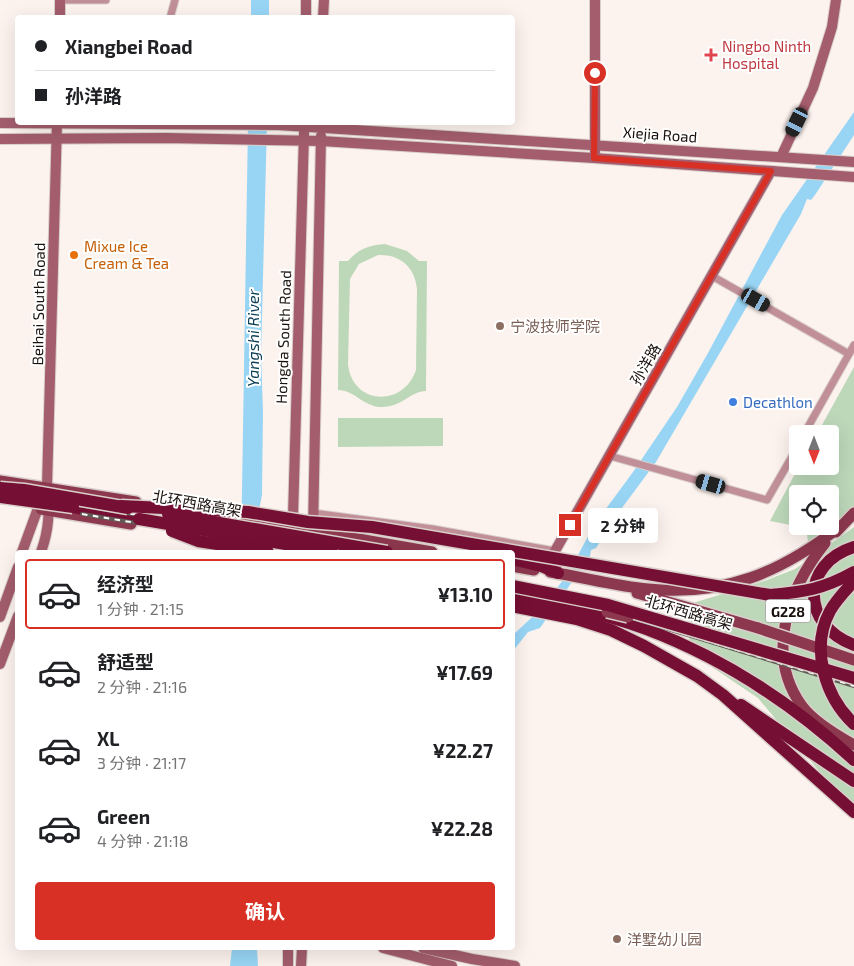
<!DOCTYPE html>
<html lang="zh">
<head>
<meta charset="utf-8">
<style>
  body { margin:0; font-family:"Exo 2","Noto Sans SC",sans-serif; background:#f6f6f6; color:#202124; height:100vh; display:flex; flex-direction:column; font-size:19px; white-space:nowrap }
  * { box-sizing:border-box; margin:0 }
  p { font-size:16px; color:#757577 }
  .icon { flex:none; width:28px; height:28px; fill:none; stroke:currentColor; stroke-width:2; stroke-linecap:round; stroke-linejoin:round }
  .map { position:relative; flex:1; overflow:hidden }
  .panel { position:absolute; left:15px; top:550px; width:500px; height:400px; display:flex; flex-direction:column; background:#fff; border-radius:5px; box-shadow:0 5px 20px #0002 }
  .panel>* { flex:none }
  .banner { position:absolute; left:15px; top:15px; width:500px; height:110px; border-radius:5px; box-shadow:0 5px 20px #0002; display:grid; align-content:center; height:110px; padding:0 20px; background:#fff }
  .needle { width:32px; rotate:180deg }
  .buttons { position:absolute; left:789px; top:425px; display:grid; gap:10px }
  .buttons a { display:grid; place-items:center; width:50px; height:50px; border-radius:5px; background:#fff; box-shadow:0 5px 20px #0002; font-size:25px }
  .end { position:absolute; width:22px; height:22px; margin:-11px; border:6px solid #d93025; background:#fff; box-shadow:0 0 0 2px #fff }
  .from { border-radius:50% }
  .bubble { position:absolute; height:35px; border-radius:5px; background:#fff; box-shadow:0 5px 20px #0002; font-size:16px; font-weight:700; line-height:35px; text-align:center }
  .car { position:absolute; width:15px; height:30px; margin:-15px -8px; border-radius:6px; box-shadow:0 0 4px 1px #0007; background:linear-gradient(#222 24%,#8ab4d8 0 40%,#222 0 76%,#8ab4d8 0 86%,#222 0) }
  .banner b { display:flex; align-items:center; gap:18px; height:48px; font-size:19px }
  .banner b+b { border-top:1px solid #e0e0e0 }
  .banner i { width:12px; height:12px; background:#202124 }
  ul { padding:9px 0 0; list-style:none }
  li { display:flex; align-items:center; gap:15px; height:70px; margin:0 10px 8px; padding:0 10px; border:2px solid transparent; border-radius:5px }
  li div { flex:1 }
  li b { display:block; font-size:19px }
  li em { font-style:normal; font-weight:700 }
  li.on { border-color:#d93025 }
  li>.icon { width:45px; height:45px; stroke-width:1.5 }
  .primary-button { display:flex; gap:10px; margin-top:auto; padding:10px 20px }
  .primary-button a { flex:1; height:58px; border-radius:5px; background:#d93025; color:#fff; font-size:20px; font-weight:700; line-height:58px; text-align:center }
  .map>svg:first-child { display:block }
  .green { fill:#bcd8b9; fill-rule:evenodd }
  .water { fill:#98d5f5 }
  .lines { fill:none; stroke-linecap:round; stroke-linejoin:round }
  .street-casing { stroke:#d9cfca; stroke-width:9 }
  .secondary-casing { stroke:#d9cfca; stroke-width:12 }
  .primary-casing { stroke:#d9cfca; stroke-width:14 }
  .highway-casing { stroke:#d9cfca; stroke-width:15 }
  .street { stroke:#c18f98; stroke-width:7 }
  .secondary { stroke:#a35d6c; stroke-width:10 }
  .primary { stroke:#8c384e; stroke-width:11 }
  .highway { stroke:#760f34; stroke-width:12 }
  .rail-casing { stroke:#635a56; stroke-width:4 }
  .rail { stroke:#fff; stroke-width:2; stroke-dasharray:5.5; stroke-linecap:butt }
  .primary-bridge-casing { stroke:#d9cfca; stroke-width:14; stroke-linecap:butt }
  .highway-bridge-casing { stroke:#d9cfca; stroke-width:15; stroke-linecap:butt }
  .primary-bridge { stroke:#8c384e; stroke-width:11 }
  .highway-bridge { stroke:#760f34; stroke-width:12 }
  .route { stroke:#d93025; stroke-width:6 }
  .health-dot { fill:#e0444e; stroke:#fff; stroke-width:2 }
  .food-dot { fill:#e8710a; stroke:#fff; stroke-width:2 }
  .education-dot { fill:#8d6e63; stroke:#fff; stroke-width:2 }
  .shop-dot { fill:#3f7fe0; stroke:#fff; stroke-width:2 }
  .labels { text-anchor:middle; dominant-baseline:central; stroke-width:4; stroke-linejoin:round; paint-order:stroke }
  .shield { fill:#fff; stroke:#5e5856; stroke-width:1 }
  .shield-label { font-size:14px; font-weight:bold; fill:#19110d }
  .health-label { font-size:15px; fill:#be3a42; stroke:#fff; text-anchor:start }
  .street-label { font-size:15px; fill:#19110d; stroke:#fff }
  .food-label { font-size:15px; fill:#c56008; stroke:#fff; text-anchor:start }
  .education-label { font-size:15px; fill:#785e54; stroke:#fff; text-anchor:start }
  .shop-label { font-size:15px; fill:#366cbe; stroke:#fff; text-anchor:start }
  .water-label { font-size:16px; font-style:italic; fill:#0d4056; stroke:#fff }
</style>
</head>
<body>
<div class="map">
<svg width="854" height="966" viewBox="0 0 854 966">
  <rect width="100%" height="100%" fill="#fdf3ee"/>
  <g class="green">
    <path d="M 385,244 L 407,251 L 419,261 L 427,261 L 426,391 C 410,391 402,408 380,407 C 363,406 354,390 338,390 L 339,261 L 348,261 C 358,249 370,245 385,244 ZM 378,255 C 400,254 415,267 417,289 L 416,370 C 403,408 352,405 348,364 L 350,279 L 359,264 Z"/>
    <path d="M 854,367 L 854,506 L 828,532 L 808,542 L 806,528 L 770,521 L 799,466 L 830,466 L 830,434 L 817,434 ZM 798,494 L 830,494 L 830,526 L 798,526 Z"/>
    <polygon points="338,418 443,418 443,446 338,447"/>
    <polygon points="854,527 854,804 825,778 758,698 688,651 693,603 767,580 795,569"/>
  </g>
  <g class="water">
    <rect x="251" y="0" width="18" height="17"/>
    <polygon points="854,112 854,135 815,195 811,200 807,199 801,214 656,462 619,512 596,548 591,550 590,556 540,628 528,632 513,651 513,635 545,605 570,570 594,525 633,472 677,407 708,353 782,215"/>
    <polygon points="248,123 267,123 261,355 263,411 262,495 259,510 241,552"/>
    <polygon points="232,948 257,948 258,966 230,966"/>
  </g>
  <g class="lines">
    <g class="street-casing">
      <g id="street">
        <polyline points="60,0 106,0"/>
        <polyline points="170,18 175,0"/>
        <polyline points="712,276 849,354"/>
        <polyline points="804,434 854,345"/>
        <polyline points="610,456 767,500 798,446"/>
        <polyline points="313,513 433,529 555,551"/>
      </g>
    </g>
    <g class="secondary-casing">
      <g id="secondary">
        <polyline points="60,18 60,0"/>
        <polyline points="306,18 306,0"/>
        <polyline points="323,18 324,0"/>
        <polyline points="0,123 278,125 854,162"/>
        <polyline points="0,139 166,138 321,141 594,158 854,177"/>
        <polyline points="595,152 595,0"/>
        <polyline points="781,157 813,88 832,27 836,0"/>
        <polyline points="313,529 321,136"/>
        <polyline points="22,552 41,500"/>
        <path d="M 41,552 C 49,530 50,511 47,487 L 57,122"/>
        <polyline points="292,552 304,133"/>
        <polyline points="557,565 555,551 771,171"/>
        <polyline points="0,617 18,567"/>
        <polyline points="0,664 18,616"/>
        <polyline points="383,948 452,966"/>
        <polyline points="423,948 472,959 515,966"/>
        <polyline points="288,966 288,948"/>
        <polyline points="301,966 302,948"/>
      </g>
    </g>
    <g class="primary-casing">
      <g id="primary">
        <polyline points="0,481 136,502"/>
        <polyline points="41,509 131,524"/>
        <polyline points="234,519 347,537 432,552"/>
        <polyline points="836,532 854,513"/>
        <path d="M 825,543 C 789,588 764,654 802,706 C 814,722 836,735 854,745"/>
        <polyline points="512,566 534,570"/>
        <path d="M 550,572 C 583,577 615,586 648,589 C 726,596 780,573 841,526"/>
        <polyline points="637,593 758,628"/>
      </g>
    </g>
    <g class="highway-casing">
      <g id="highway">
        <polyline points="73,507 139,519"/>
        <path d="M 854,547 C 800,564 801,625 854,645"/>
        <polyline points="512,559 541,566 558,573"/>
        <path d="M 512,596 C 557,604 603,613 646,629 C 723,658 793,704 854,760"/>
        <polyline points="512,606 577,619 611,630 644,646 697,676 723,695 854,812"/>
        <polyline points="741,705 854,781"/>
      </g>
    </g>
    <use href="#street" class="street"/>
    <use href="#secondary" class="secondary"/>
    <use href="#primary" class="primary"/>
    <use href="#highway" class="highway"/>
    <g class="rail-casing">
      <g id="rail">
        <polyline points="0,494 24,496 362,552"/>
        <polyline points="0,502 30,505"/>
        <polyline points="82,514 312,552"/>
        <polyline points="512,582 608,603 854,675"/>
        <polyline points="512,590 606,610 854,686"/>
      </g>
    </g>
    <use href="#rail" class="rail"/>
    <g class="primary-bridge-casing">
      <g id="primary-bridge">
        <polyline points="607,612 628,617"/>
        <polyline points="758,628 854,660"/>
      </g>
    </g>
    <g class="highway-bridge-casing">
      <g id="highway-bridge">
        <polyline points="0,488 24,490 128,508"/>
        <polyline points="0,497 73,507"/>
        <path d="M 121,506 L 248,512 L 308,522 L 372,527 L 770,595 C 804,592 824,589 854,572"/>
        <polyline points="168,514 387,552"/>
        <polyline points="139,519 332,552"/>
        <polyline points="172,531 198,541 268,552"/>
        <path d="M 854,581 C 846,590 836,600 830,611 C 810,648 825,697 854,724"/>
        <polyline points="512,586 608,605 854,678"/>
      </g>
    </g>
    <use href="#primary-bridge" class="primary-bridge"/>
    <use href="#highway-bridge" class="highway-bridge"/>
  </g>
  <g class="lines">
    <polyline class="route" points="570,525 771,171 594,158 595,73"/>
  </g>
  <path class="health-dot" d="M708.5 47.5h5v5h5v5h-5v5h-5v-5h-5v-5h5z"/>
  <circle class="food-dot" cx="74" cy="255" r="5"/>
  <g class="education-dot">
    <circle cx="500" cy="326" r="5"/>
    <circle cx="617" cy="939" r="5"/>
  </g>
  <circle class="shop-dot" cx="733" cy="402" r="5"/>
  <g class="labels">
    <rect class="shield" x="765.5" y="599.5" width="45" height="23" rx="4"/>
    <g class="shield-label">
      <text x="788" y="611">G228</text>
    </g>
    <g class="health-label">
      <text x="722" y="46">Ningbo Ninth<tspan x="722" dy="17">Hospital</tspan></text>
    </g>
    <g class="street-label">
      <text transform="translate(660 134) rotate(4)">Xiejia Road</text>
      <text transform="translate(38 304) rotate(-89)">Beihai South Road</text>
      <text transform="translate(283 337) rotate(-88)">Hongda South Road</text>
      <text transform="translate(645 364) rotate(-60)">孙洋路</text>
      <text transform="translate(197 503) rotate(10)">北环西路高架</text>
      <text transform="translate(689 612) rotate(16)">北环西路高架</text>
    </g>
    <g class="food-label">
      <text x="84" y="246">Mixue Ice<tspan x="84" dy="17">Cream &amp; Tea</tspan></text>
    </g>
    <g class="education-label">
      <text x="510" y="326">宁波技师学院</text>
      <text x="627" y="939">洋墅幼儿园</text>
    </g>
    <g class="shop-label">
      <text x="743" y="402">Decathlon</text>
    </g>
    <g class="water-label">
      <text transform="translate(252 338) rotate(-90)">Yangshi River</text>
    </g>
  </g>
</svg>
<div class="buttons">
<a><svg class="needle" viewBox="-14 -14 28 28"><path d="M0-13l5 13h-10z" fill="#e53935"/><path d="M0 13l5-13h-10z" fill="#757577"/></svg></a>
<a><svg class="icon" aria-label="locate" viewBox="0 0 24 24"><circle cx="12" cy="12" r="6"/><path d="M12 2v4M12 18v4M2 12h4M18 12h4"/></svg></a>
</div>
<i class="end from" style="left:595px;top:73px"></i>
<i class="end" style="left:570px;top:525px"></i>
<div class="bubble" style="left:588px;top:508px;width:70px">2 分钟</div>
<i class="car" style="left:797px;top:122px;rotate:206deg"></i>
<i class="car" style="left:756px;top:300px;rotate:120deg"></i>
<i class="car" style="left:711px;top:484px;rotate:286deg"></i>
<div class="banner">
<b><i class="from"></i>Xiangbei Road</b>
<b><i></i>孙洋路</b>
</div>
<section class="panel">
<ul>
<li class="on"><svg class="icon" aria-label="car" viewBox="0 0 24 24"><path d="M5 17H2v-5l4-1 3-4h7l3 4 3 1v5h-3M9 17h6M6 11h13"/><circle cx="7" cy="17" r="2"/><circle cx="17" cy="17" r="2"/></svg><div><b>经济型</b><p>1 分钟 · 21:15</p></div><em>¥13.10</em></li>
<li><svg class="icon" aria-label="car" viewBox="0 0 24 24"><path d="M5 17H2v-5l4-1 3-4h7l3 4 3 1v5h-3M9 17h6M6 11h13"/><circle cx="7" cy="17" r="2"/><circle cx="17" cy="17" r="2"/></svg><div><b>舒适型</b><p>2 分钟 · 21:16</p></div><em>¥17.69</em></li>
<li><svg class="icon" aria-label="car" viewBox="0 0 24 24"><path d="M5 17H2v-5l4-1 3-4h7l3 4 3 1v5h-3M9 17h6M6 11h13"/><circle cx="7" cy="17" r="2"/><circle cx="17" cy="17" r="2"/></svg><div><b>XL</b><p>3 分钟 · 21:17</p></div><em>¥22.27</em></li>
<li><svg class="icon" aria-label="car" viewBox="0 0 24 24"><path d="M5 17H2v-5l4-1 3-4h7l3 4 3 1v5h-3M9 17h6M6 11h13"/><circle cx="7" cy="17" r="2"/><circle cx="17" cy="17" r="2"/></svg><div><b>Green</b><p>4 分钟 · 21:18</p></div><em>¥22.28</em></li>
</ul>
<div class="primary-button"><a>确认</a></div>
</section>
</div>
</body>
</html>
